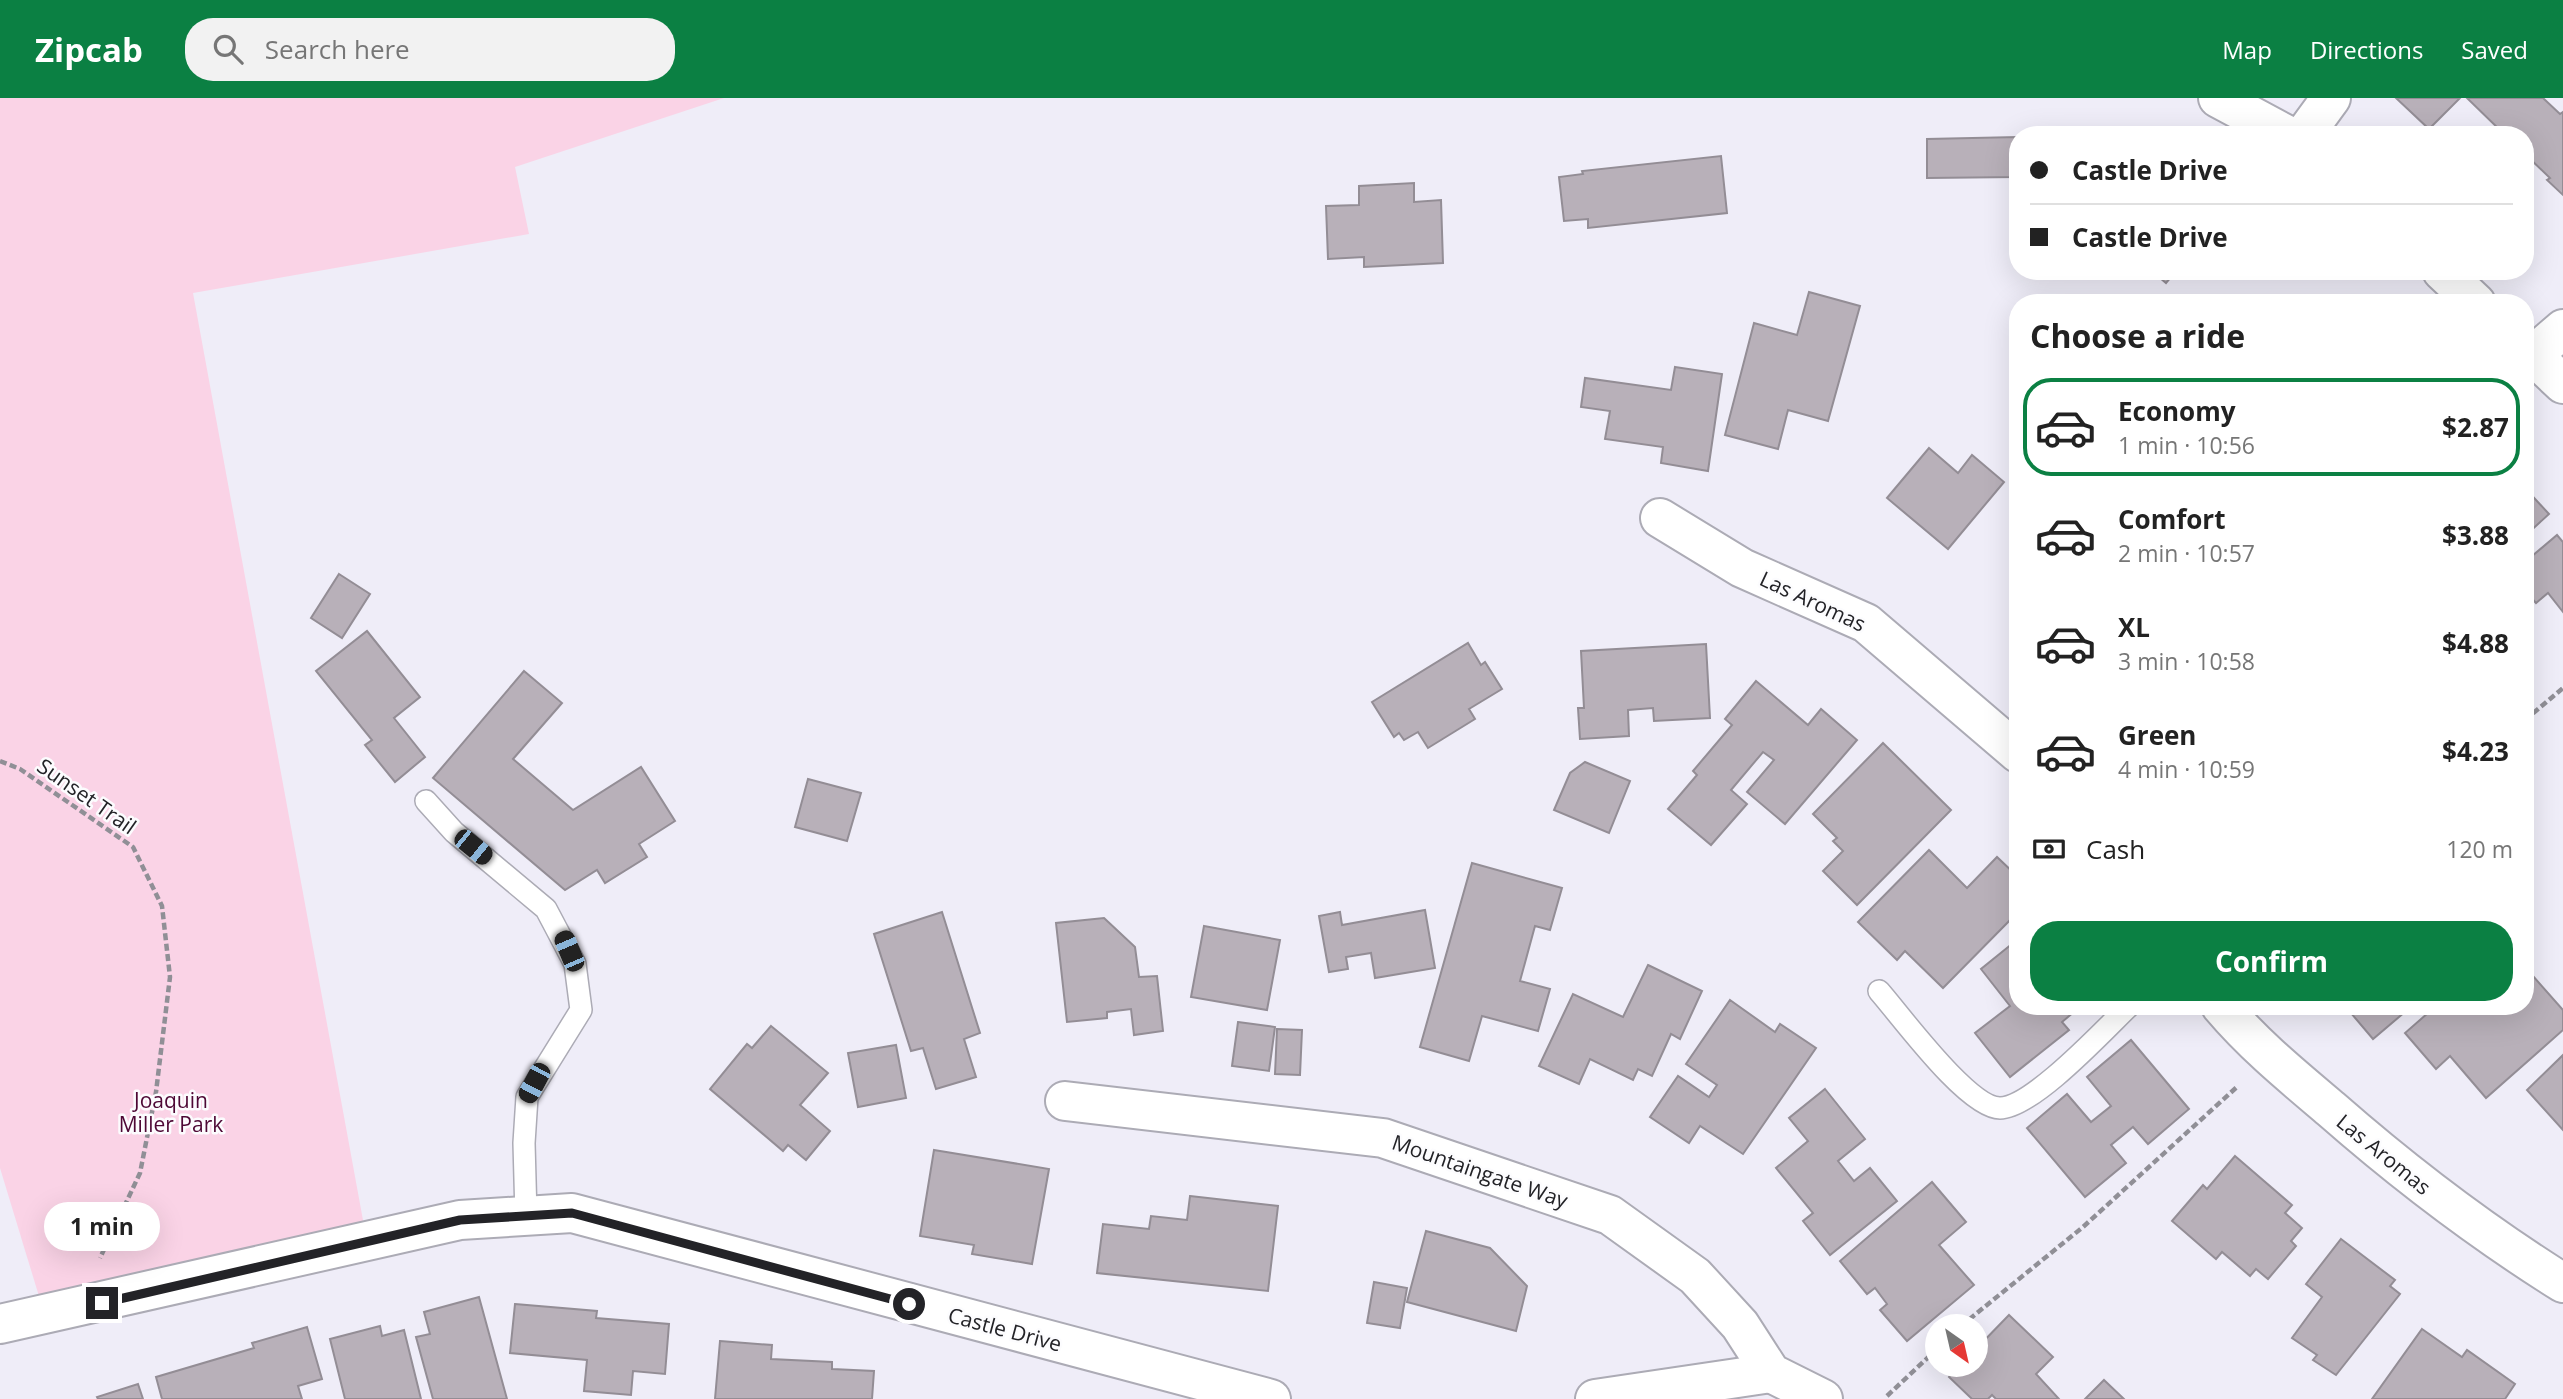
<!DOCTYPE html>
<html lang="en">
<head>
<meta charset="utf-8">
<style>
  body { margin:0; font-family:"Open Sans",sans-serif; background:#f2f2f2; color:#222; height:100vh; display:flex; flex-direction:column; font-size:26px; white-space:nowrap }
  * { box-sizing:border-box; margin:0 }
  p { font-size:23px; color:#767676 }
  .icon { flex:none; width:38px; height:38px; fill:none; stroke:currentColor; stroke-width:2; stroke-linecap:round; stroke-linejoin:round }
  .map { position:relative; flex:1; overflow:hidden }
  .side { position:absolute; left:2009px; top:196px; width:525px; height:721px; display:flex; flex-direction:column; background:#fff; border-radius:28px; box-shadow:0 7px 28px #0002 }
  .side>* { flex:none }
  .top-card { position:absolute; left:2009px; top:28px; width:525px; height:154px; border-radius:28px; box-shadow:0 7px 28px #0002; display:grid; align-content:center; height:154px; padding:0 21px; background:#fff }
  .needle { width:46px; rotate:146deg }
  .controls { position:absolute; left:1925px; top:1216px; display:grid; gap:14px }
  .controls a { display:grid; place-items:center; width:63px; height:63px; border-radius:50%; background:#fff; box-shadow:0 7px 28px #0002; font-size:35px }
  .end { position:absolute; width:32px; height:32px; margin:-16px; border:9px solid #232327; background:#fff; box-shadow:0 0 0 4px #fff }
  .from { border-radius:50% }
  .bubble { position:absolute; height:49px; border-radius:24px; background:#fff; box-shadow:0 7px 28px #0002; font-size:23px; font-weight:700; line-height:49px; text-align:center }
  .car { position:absolute; width:21px; height:42px; margin:-21px -10px; border-radius:9px; box-shadow:0 0 5px 2px #0007; background:linear-gradient(#222 24%,#8ab4d8 0 40%,#222 0 76%,#8ab4d8 0 86%,#222 0) }
  .top-card b { display:flex; align-items:center; gap:24px; height:66px; font-size:26px }
  .top-card b+b { border-top:2px solid #e0e0e0 }
  .top-card i { width:18px; height:18px; background:#222 }
  ul { padding:0; list-style:none }
  li { display:flex; align-items:center; gap:21px; height:98px; margin:0 14px 10px; padding:0 7px; border:4px solid transparent; border-radius:28px }
  li div { flex:1 }
  li b { display:block; font-size:26px }
  li em { font-style:normal; font-weight:700 }
  li.selected { border-color:#0b8043 }
  li>.icon { width:63px; height:63px; stroke-width:1.5 }
  h2 { padding:0 21px; font-size:32px; line-height:84px }
  .pay { display:flex; align-items:center; gap:18px; height:77px; padding:0 21px; font-size:26px }
  .pay p { margin-inline-start:auto }
  .button { display:flex; gap:14px; margin-top:auto; padding:14px 21px }
  .button a { flex:1; height:80px; border-radius:28px; background:#0b8043; color:#fff; font-size:28px; font-weight:700; line-height:80px; text-align:center }
  header { display:flex; align-items:center; gap:42px; box-sizing:border-box; height:98px; padding:0 35px; background:#0b8043; color:#fff }
  header strong { font-size:33px }
  nav { display:flex; gap:38px; margin-inline-start:auto; font-size:24px }
  .search { width:490px; height:63px; background:#f2f2f2; display:flex; align-items:center; gap:18px; box-sizing:border-box; padding:0 24px; border-radius:28px; color:#767676; font-size:26px }
  .map>svg:first-child { display:block }
  .green { fill:#fad3e6 }
  .building { fill:#b8b0b9; stroke:#938d95; stroke-width:2 }
  .lines { fill:none; stroke-linecap:round; stroke-linejoin:round }
  .service-casing { stroke:#acabb5; stroke-width:24 }
  .minor-casing { stroke:#acabb5; stroke-width:42 }
  .path { stroke:#908f96; stroke-width:4.5; stroke-dasharray:7 3.5; stroke-linecap:butt }
  .service { stroke:#fff; stroke-width:21 }
  .minor { stroke:#fff; stroke-width:38 }
  .route { stroke:#232327; stroke-width:9 }
  .labels { text-anchor:middle; dominant-baseline:central; stroke-width:5; stroke-linejoin:round; paint-order:stroke }
  .street-label { font-size:21px; fill:#232327; stroke:#fcfcfe }
  .park-label { font-size:21px; fill:#4e0835; stroke:#fcfcfe }
</style>
</head>
<body>
<header>
<strong>Zipcab</strong>
<div class="search"><svg class="icon" aria-label="search" viewBox="0 0 24 24"><circle cx="10" cy="10" r="6"/><path d="M15 15l6 6"/></svg>Search here</div>
<nav><a>Map</a><a>Directions</a><a>Saved</a></nav>
</header>
<div class="map">
<svg width="2563" height="1301" viewBox="0 0 2563 1301">
  <rect width="100%" height="100%" fill="#efedf8"/>
  <polygon class="green" points="0,0 724,0 515,69 529,136 193,195 367,1144 45,1218 0,1070"/>
  <g class="building">
    <polygon points="2396,0 2460,0 2429,31"/>
    <polygon points="2467,0 2543,0 2560,16 2563,14 2563,97 2547,82 2550,80 2525,56 2525,37 2505,37"/>
    <polygon points="2018,39 2018,79 1927,80 1927,41"/>
    <polygon points="1721,58 1727,115 1588,130 1588,121 1564,123 1559,79 1583,76 1582,73"/>
    <polygon points="1414,85 1414,104 1441,102 1443,165 1364,169 1364,159 1328,161 1326,108 1359,107 1359,88"/>
    <polygon points="2152,173 2176,173 2166,185"/>
    <polygon points="1809,194 1860,208 1828,323 1788,312 1778,351 1725,337 1754,225 1797,237"/>
    <polygon points="1675,269 1722,276 1708,373 1661,365 1663,349 1605,341 1610,313 1581,309 1585,280 1671,292"/>
    <polygon points="1929,350 1958,375 1972,357 2004,384 1948,451 1887,400"/>
    <polygon points="2525,390 2549,416 2525,438"/>
    <polygon points="2557,437 2563,444 2563,514 2548,495 2536,505 2525,493 2525,464"/>
    <polygon points="339,476 370,496 342,540 311,520"/>
    <polygon points="367,533 420,599 394,620 425,659 395,684 365,647 372,642 316,573"/>
    <polygon points="1468,545 1481,567 1485,564 1502,591 1469,611 1475,621 1428,650 1418,634 1404,642 1399,635 1394,639 1372,604"/>
    <polygon points="1706,546 1710,620 1654,623 1653,610 1628,612 1629,638 1580,641 1578,610 1584,610 1581,553"/>
    <polygon points="524,573 562,605 513,661 573,712 641,669 675,723 639,746 647,759 605,785 597,772 565,792 433,680"/>
    <polygon points="1756,583 1808,627 1821,611 1857,642 1785,726 1747,694 1774,662 1763,654 1731,692 1747,706 1711,747 1668,711 1697,677 1693,673 1732,627 1725,621"/>
    <polygon points="1883,645 1951,712 1857,807 1823,773 1843,753 1833,743 1837,740 1813,716"/>
    <polygon points="1585,664 1630,683 1609,735 1554,712 1570,675"/>
    <polygon points="808,681 861,695 847,743 795,729"/>
    <polygon points="1929,752 1967,790 1997,759 2018,779 2018,814 1943,890 1905,853 1897,862 1858,824"/>
    <polygon points="1472,765 1562,790 1550,832 1535,828 1520,883 1550,891 1538,933 1482,918 1469,963 1420,949"/>
    <polygon points="1425,812 1435,870 1375,880 1371,855 1346,859 1348,871 1329,874 1319,818 1340,814 1342,827"/>
    <polygon points="942,814 980,935 964,941 976,979 936,991 923,950 911,953 874,836"/>
    <polygon points="1104,820 1135,849 1139,879 1157,878 1163,933 1134,937 1131,911 1107,914 1107,920 1067,924 1056,825"/>
    <polygon points="1204,828 1280,842 1267,912 1191,899"/>
    <polygon points="2018,841 2018,908 2081,908 2062,924 2069,932 2010,979 1975,935 2010,908 1981,871"/>
    <polygon points="1648,867 1702,893 1680,941 1671,936 1652,978 1638,971 1633,982 1590,961 1579,986 1539,968 1573,896 1623,919"/>
    <polygon points="2525,869 2563,912 2563,932 2486,1000 2450,958 2436,971 2405,935 2436,908 2525,908"/>
    <polygon points="1730,902 1775,934 1780,926 1816,950 1743,1056 1700,1028 1689,1045 1650,1019 1678,978 1709,999 1717,987 1686,966"/>
    <polygon points="2345,908 2412,908 2373,941"/>
    <polygon points="1238,924 1275,929 1269,973 1232,968"/>
    <polygon points="771,928 828,975 800,1007 830,1033 806,1062 788,1047 783,1053 710,991 747,946 752,950"/>
    <polygon points="1277,931 1302,932 1300,977 1275,976"/>
    <polygon points="2131,942 2189,1011 2148,1046 2133,1029 2111,1047 2126,1065 2085,1099 2027,1030 2067,996 2091,1024 2111,1008 2087,979"/>
    <polygon points="896,947 906,1000 858,1009 848,955"/>
    <polygon points="2563,957 2563,1032 2527,992"/>
    <polygon points="1825,991 1865,1041 1838,1063 1854,1083 1870,1070 1897,1103 1830,1157 1803,1123 1813,1115 1776,1070 1808,1043 1789,1020"/>
    <polygon points="934,1052 1049,1071 1032,1166 972,1156 974,1147 920,1138"/>
    <polygon points="2235,1058 2292,1107 2285,1115 2302,1130 2291,1143 2296,1148 2268,1181 2256,1171 2250,1178 2222,1154 2216,1161 2172,1123 2203,1087 2207,1091"/>
    <polygon points="1932,1084 1966,1124 1939,1147 1974,1187 1907,1243 1880,1212 1887,1206 1875,1190 1867,1196 1840,1163"/>
    <polygon points="1190,1098 1278,1108 1268,1193 1097,1175 1103,1126 1149,1131 1151,1118 1187,1122"/>
    <polygon points="1426,1133 1490,1150 1527,1188 1516,1233 1407,1204"/>
    <polygon points="2341,1141 2395,1182 2390,1188 2400,1196 2336,1277 2313,1262 2317,1257 2292,1240 2322,1199 2306,1186"/>
    <polygon points="1374,1184 1407,1190 1400,1230 1367,1225"/>
    <polygon points="479,1199 507,1301 433,1301 416,1239 430,1236 424,1214"/>
    <polygon points="515,1206 597,1213 596,1220 669,1226 665,1276 633,1273 631,1297 584,1293 587,1262 510,1255"/>
    <polygon points="2009,1217 2053,1259 2036,1276 2059,1301 1996,1301 1992,1297 1988,1301 1972,1301 1949,1279 1960,1267 1976,1267 1976,1251"/>
    <polygon points="380,1228 382,1238 404,1232 421,1301 345,1301 330,1241"/>
    <polygon points="307,1229 322,1281 298,1288 302,1301 162,1301 156,1279 254,1250 252,1245"/>
    <polygon points="2422,1231 2462,1259 2467,1252 2515,1286 2505,1301 2372,1301"/>
    <polygon points="720,1243 772,1247 771,1261 832,1264 832,1271 874,1273 872,1301 715,1301"/>
    <polygon points="2104,1282 2124,1301 2085,1301"/>
    <polygon points="138,1286 143,1301 98,1301 97,1299"/>
  </g>
  <g class="lines">
    <g class="service-casing">
      <g id="service">
        <polyline points="426,703 454,734 546,811 575,866 581,912 527,999 524,1045 526,1118"/>
        <path d="M 1879,893 C 1901,918 1968,1010 2000,1010 C 2032,1010 2104,932 2129,908"/>
      </g>
    </g>
    <g class="minor-casing">
      <g id="minor">
        <polyline points="2218,0 2287,37"/>
        <polyline points="2304,37 2331,0"/>
        <polyline points="2442,173 2476,205"/>
        <polyline points="2525,250 2563,286"/>
        <polyline points="2533,257 2563,231"/>
        <polyline points="1660,420 1742,470 1866,525 2018,655"/>
        <path d="M 2221,908 C 2254,947 2292,978 2331,1011 C 2404,1075 2480,1133 2563,1185"/>
        <polyline points="1065,1003 1383,1040 1610,1117 1695,1178 1740,1227 1771,1275 1823,1301"/>
        <polyline points="0,1226 460,1122 572,1115 1271,1301"/>
        <polyline points="1595,1301 1771,1275"/>
      </g>
    </g>
    <g class="path">
      <polyline points="2525,622 2563,590"/>
      <polyline points="0,663 20,671 133,749 162,808 170,879 156,994 140,1075 100,1160"/>
      <polyline points="1961,1228 2083,1129 2238,988"/>
      <polyline points="1887,1298 1937,1251"/>
    </g>
    <use href="#service" class="service"/>
    <use href="#minor" class="minor"/>
  </g>
  <g class="lines">
    <polyline class="route" points="102,1205 460,1122 572,1115 909,1206"/>
  </g>
  <g class="labels">
    <g class="street-label">
      <text transform="translate(1813 503) rotate(25)">Las Aromas</text>
      <text transform="translate(87 698) rotate(35)">Sunset Trail</text>
      <text transform="translate(2384 1056) rotate(39)">Las Aromas</text>
      <text transform="translate(1480 1073) rotate(19)">Mountaingate Way</text>
      <text transform="translate(1005 1231) rotate(15)">Castle Drive</text>
    </g>
    <g class="park-label">
      <text x="171" y="1002">Joaquin<tspan x="171" dy="24">Miller Park</tspan></text>
    </g>
  </g>
</svg>
<div class="controls">
<a><svg class="needle" viewBox="-14 -14 28 28"><path d="M0-13l5 13h-10z" fill="#e53935"/><path d="M0 13l5-13h-10z" fill="#767676"/></svg></a>
</div>
<i class="end from" style="left:909px;top:1206px"></i>
<i class="end" style="left:102px;top:1205px"></i>
<div class="bubble" style="left:44px;top:1104px;width:116px">1 min</div>
<i class="car" style="left:473px;top:749px;rotate:129deg"></i>
<i class="car" style="left:569px;top:853px;rotate:337deg"></i>
<i class="car" style="left:534px;top:985px;rotate:208deg"></i>
<div class="top-card">
<b><i class="from"></i>Castle Drive</b>
<b><i></i>Castle Drive</b>
</div>
<section class="side">
<h2>Choose a ride</h2>
<ul>
<li class="selected"><svg class="icon" aria-label="car" viewBox="0 0 24 24"><path d="M5 17H2v-5l4-1 3-4h7l3 4 3 1v5h-3M9 17h6M6 11h13"/><circle cx="7" cy="17" r="2"/><circle cx="17" cy="17" r="2"/></svg><div><b>Economy</b><p>1 min · 10:56</p></div><em>$2.87</em></li>
<li><svg class="icon" aria-label="car" viewBox="0 0 24 24"><path d="M5 17H2v-5l4-1 3-4h7l3 4 3 1v5h-3M9 17h6M6 11h13"/><circle cx="7" cy="17" r="2"/><circle cx="17" cy="17" r="2"/></svg><div><b>Comfort</b><p>2 min · 10:57</p></div><em>$3.88</em></li>
<li><svg class="icon" aria-label="car" viewBox="0 0 24 24"><path d="M5 17H2v-5l4-1 3-4h7l3 4 3 1v5h-3M9 17h6M6 11h13"/><circle cx="7" cy="17" r="2"/><circle cx="17" cy="17" r="2"/></svg><div><b>XL</b><p>3 min · 10:58</p></div><em>$4.88</em></li>
<li><svg class="icon" aria-label="car" viewBox="0 0 24 24"><path d="M5 17H2v-5l4-1 3-4h7l3 4 3 1v5h-3M9 17h6M6 11h13"/><circle cx="7" cy="17" r="2"/><circle cx="17" cy="17" r="2"/></svg><div><b>Green</b><p>4 min · 10:59</p></div><em>$4.23</em></li>
</ul>
<div class="pay"><svg class="icon" aria-label="cash" viewBox="0 0 24 24"><path d="M3 7h18v10H3z"/><circle cx="12" cy="12" r="2"/></svg>Cash<p>120 m</p></div>
<div class="button"><a>Confirm</a></div>
</section>
</div>
</body>
</html>
